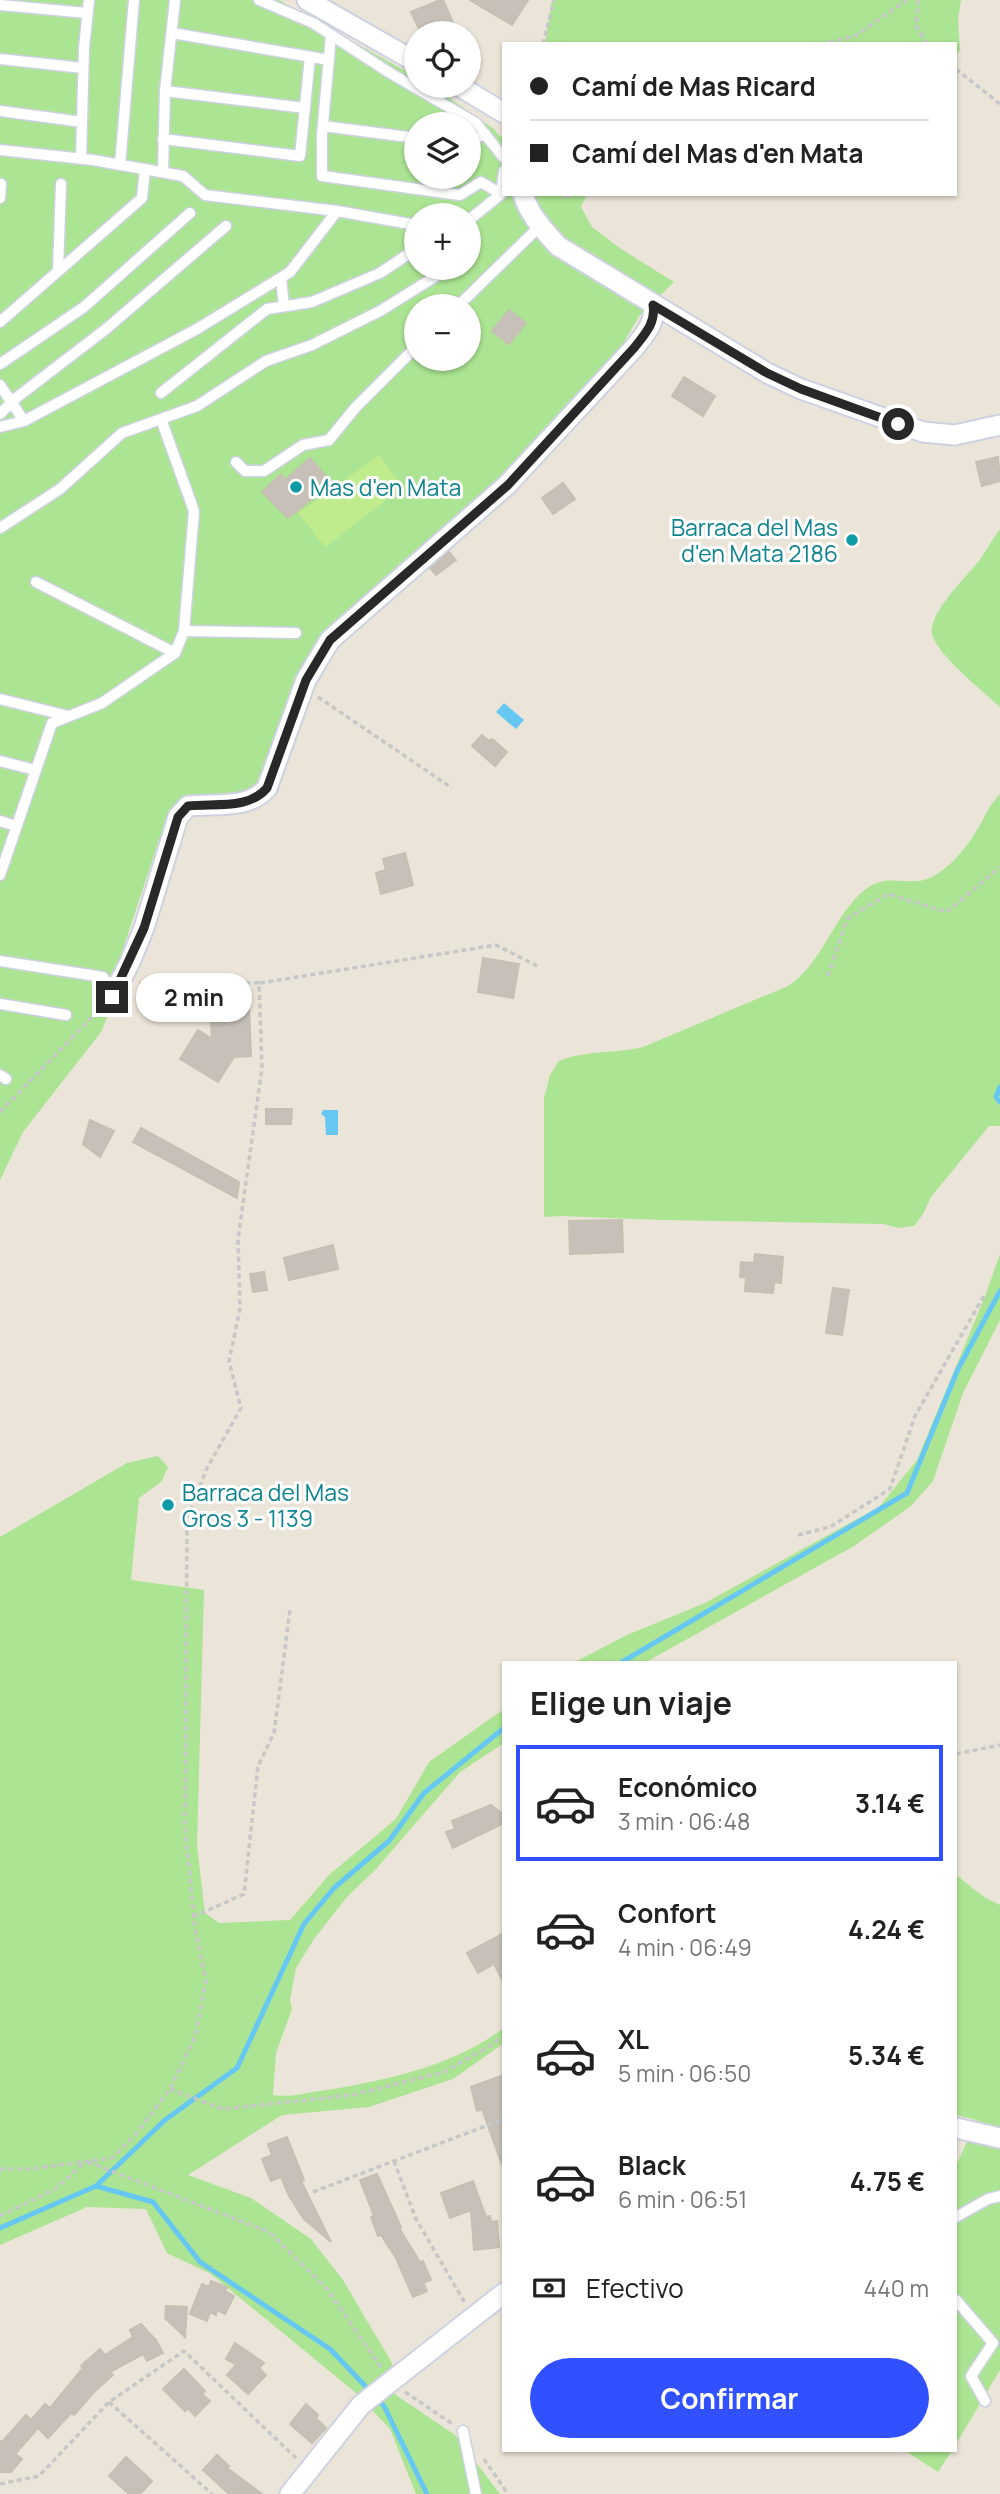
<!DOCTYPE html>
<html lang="es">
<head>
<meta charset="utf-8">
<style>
  body { margin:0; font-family:Manrope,sans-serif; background:#f2f2f2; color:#222; height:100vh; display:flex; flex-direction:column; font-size:26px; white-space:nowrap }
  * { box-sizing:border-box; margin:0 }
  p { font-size:23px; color:#767676 }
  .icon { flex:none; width:38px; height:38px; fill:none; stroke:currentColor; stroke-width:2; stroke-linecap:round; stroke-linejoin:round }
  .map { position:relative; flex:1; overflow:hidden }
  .drawer { position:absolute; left:502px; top:1661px; width:455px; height:791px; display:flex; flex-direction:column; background:#fff; border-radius:0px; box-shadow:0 2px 5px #0004 }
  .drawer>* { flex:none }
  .hud { position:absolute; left:502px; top:42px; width:455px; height:154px; border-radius:0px; box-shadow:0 2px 5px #0004; display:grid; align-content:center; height:154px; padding:0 28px; background:#fff }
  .fabs { position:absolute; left:404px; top:21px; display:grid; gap:14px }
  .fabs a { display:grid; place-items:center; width:77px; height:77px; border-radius:50%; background:#fff; box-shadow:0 2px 5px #0004; font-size:35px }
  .end { position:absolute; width:32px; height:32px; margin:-16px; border:9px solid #282828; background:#fff; box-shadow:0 0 0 4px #fff }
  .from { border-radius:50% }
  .bubble { position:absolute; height:49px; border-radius:24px; background:#fff; box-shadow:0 2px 5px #0004; font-size:23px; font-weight:700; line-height:49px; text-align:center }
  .hud b { display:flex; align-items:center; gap:24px; height:66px; font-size:26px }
  .hud b+b { border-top:2px solid #e0e0e0 }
  .hud i { width:18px; height:18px; background:#222 }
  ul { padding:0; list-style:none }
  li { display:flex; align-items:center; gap:21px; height:116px; margin:0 14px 10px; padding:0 14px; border:4px solid transparent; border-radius:0px }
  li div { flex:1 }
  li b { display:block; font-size:26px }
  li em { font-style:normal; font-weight:700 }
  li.active { border-color:#3150ff }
  li>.icon { width:63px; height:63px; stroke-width:1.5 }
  h2 { padding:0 28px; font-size:32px; line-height:84px }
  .pay { display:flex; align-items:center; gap:18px; height:77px; padding:0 28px; font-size:26px }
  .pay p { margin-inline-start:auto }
  .primary-button { display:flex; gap:14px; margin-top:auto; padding:14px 28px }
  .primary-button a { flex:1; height:80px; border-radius:42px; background:#3150ff; color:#fff; font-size:28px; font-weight:700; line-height:80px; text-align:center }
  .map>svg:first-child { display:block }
  .green { fill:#abe492; fill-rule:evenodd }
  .pitch { fill:#c0ec8d }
  .water { fill:#66c8f2 }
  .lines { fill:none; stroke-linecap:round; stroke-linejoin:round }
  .stream { stroke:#66c8f2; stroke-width:5 }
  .building { fill:#c6c0b8; stroke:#c6c0b2; stroke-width:2 }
  .lane-casing { stroke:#ced1e2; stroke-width:13 }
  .street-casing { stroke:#ced1e2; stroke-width:23 }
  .path { stroke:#c7c7c7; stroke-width:3.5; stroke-dasharray:5 3.5; stroke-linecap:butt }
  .lane { stroke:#fff; stroke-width:10 }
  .street { stroke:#fff; stroke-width:19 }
  .route { stroke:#282828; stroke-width:9 }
  .culture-dot { fill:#0f9aa8; stroke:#fff; stroke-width:2.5 }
  .labels { text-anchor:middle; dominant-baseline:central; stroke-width:6; stroke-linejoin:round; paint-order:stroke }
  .culture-label { font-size:23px; fill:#0d838f; stroke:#fff; text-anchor:start }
</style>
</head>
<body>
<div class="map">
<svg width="1000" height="2494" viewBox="0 0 1000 2494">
  <rect width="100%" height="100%" fill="#ebe4d8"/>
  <g class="green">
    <path d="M 0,0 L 279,0 L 416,77 L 416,86 L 432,86 L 494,129 L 500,137 L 504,135 L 504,194 L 587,194 L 581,207 L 592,227 L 621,249 L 674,282 L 639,316 L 616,356 L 499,488 L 424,550 L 313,649 L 255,790 L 234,798 L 191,799 L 175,804 L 160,837 L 113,979 L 114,1001 L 101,1032 L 23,1132 L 0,1180 ZM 416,124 L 469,124 L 469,177 L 416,177 ZM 416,215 L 469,215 L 469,268 L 416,268 ZM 416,306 L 469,306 L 469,359 L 416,359 Z"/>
    <polygon points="552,0 961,0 958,20 960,50 956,56 956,44 545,44"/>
    <path d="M 1000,529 L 1000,707 C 982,690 941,658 933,637 C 925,615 967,577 979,561 C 987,550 992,539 1000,529 Z"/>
    <path d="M 1000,794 L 1000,1126 L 989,1126 L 931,1197 L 923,1214 L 914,1226 L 898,1228 L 884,1224 L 663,1220 L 561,1216 L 544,1217 L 544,1098 L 550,1075 L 559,1061 C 586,1050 614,1054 643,1047 L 788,986 C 821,965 832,920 861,893 C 886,869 909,889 932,877 C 950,868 967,847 977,830 C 985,817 989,805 1000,794 Z"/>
    <polygon points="1000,1254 1000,1320 963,1393 933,1481 911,1506 854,1546 646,1662 575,1662 627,1635 705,1603 879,1507 917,1460 984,1299"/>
    <path d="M 158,1456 L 168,1467 L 161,1482 L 139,1498 L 131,1580 L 204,1590 L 197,1846 L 205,1913 L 219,1923 L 290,1920 L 329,1875 L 396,1819 L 429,1762 L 504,1709 L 504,1743 L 460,1772 L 376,1869 L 347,1897 L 314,1939 L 296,1968 L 290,2000 L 292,2009 L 276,2053 L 273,2095 C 291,2098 309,2092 327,2090 C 388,2080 453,2066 504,2028 L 504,2043 L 453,2079 L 369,2107 L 282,2115 L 188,2175 L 251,2198 L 311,2239 L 343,2280 L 392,2363 L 390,2391 L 455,2435 L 500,2494 L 416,2494 L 390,2429 L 356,2393 L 211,2274 L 167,2253 L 146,2209 L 87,2207 L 0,2245 L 0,1537 L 127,1463 Z"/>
    <polygon points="956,1875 984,1897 1000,1905 1000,2370 956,2444 956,2166 977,2120 956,2115"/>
    <polygon points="904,2450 952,2450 938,2472"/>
  </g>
  <polygon class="pitch" points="379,455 403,487 325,547 298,513"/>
  <g class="water">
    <polygon points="504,703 524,720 516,729 496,712"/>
    <polygon points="323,1110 338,1110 338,1135 326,1135 325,1117 321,1114"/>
  </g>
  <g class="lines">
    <g class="stream">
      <polyline points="1000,1087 996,1097 1000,1102"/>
      <polyline points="622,1662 907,1493 958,1369 1000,1291"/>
      <polyline points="96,2186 165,2120 237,2068 304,1924 334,1888 389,1841 424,1793 504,1728"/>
      <polyline points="0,2228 96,2186 153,2202 200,2262 330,2349 370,2391"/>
      <polyline points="377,2398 384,2406 427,2494"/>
    </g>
  </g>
  <g class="building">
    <polygon points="440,0 443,0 455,27 442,33 421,33 411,12"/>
    <polygon points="470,0 528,0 512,25"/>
    <polygon points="509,310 526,323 509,344 492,331"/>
    <polygon points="684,377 715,396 703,416 672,396"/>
    <polygon points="998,457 1000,481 982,486 976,462"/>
    <polygon points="310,458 332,483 288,518 262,492 281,474 285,480"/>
    <polygon points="563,483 575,499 553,514 542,498"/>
    <polygon points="449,552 456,560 436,575 430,568"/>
    <polygon points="482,735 489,741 492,739 507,752 495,766 472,746"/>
    <polygon points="405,853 413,885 381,894 376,873 386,870 383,859"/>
    <polygon points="483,958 519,964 513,998 478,992"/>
    <polygon points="249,1008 251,1056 234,1057 218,1082 180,1059 198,1030 212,1039 210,1010"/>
    <polygon points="266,1109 292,1109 291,1124 266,1124"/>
    <polygon points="90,1120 114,1131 100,1157 83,1144"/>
    <polygon points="141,1128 239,1182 237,1198 133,1142"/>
    <polygon points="622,1220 623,1252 570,1254 569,1221"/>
    <polygon points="333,1245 338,1269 289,1280 284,1258"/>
    <polygon points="755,1254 783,1257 781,1283 774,1282 773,1293 745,1291 746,1278 740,1277 741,1262 754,1263"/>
    <polygon points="264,1272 267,1290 253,1292 250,1274"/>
    <polygon points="833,1288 849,1290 842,1335 826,1333"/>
    <polygon points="491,1805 504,1815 504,1823 453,1848 446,1832 455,1829 452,1821"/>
    <polygon points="504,1933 504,1983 494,1964 478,1973 467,1953"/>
    <polygon points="504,2075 504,2165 502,2165 482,2109 477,2111 471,2087"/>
    <polygon points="287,2137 304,2180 301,2181 331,2242 304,2219 289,2196 281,2177 271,2181 262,2159 272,2155 268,2144"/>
    <polygon points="377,2174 401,2227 399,2228 420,2262 423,2261 431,2280 423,2283 427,2291 413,2297 396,2258 381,2235 378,2236 371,2217 374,2216 360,2180"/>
    <polygon points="473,2181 486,2217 490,2216 491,2222 497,2221 499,2247 474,2250 471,2210 450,2218 441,2193"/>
    <polygon points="211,2281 227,2287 225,2291 234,2296 225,2314 217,2310 216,2315 210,2312 207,2321 190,2314 202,2284 209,2287"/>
    <polygon points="166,2306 187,2307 185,2337 165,2318"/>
    <polygon points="141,2324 156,2340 163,2353 147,2361 143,2354 110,2372 113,2375 94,2392 74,2415 71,2413 48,2438 38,2428 15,2454 22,2459 11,2472 0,2472 0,2441 2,2442 26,2415 31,2420 45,2404 50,2408 83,2368 81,2366 100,2349 105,2355 133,2337 130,2330"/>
    <polygon points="235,2343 264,2363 259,2368 266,2375 248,2394 227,2375 236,2365 226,2359"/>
    <polygon points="184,2369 205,2391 202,2394 210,2401 195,2416 188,2408 185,2411 163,2389"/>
    <polygon points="306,2404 318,2415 316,2418 326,2428 312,2443 290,2424"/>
    <polygon points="217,2455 229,2466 227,2468 262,2494 229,2494 203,2470"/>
    <polygon points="126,2457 152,2481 140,2494 129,2494 109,2476"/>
  </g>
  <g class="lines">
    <g class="lane-casing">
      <g id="lane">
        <polyline points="259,0 313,23 390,73 476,123 504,158"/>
        <polyline points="0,5 87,13"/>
        <polyline points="172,33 329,60"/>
        <polyline points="331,35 322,135 322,176 460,195 481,182 501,194"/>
        <polyline points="0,59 83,68"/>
        <polyline points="165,91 305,108"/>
        <polyline points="0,111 82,122"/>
        <polyline points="323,126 416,138"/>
        <polyline points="163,139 300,156 310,57"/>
        <polyline points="469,141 485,134"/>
        <polyline points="0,150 93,160 183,176 205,195 337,211 416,225"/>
        <polyline points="81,159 84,48 89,0"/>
        <polyline points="120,165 134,0"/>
        <polyline points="163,172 165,91 175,0"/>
        <polyline points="0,198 1,184"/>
        <polyline points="469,220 501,194 504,171"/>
        <polyline points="58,271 61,184"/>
        <polyline points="281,278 284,306"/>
        <polyline points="458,306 540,226"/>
        <polyline points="0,322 142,198 145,169"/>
        <polyline points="0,364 84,307 190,213"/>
        <polyline points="0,385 24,421"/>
        <polyline points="161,393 267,309 312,302 380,273 416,249"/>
        <polyline points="0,414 16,398 106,329 226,226"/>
        <polyline points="0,427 24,421 197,329 290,272 337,211"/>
        <polyline points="236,462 245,471 264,471 303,445 329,440 355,408 416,347"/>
        <polyline points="0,528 60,489 122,433 197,406 266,361 312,345 380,311 449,268"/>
        <polyline points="36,582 175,653"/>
        <polyline points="184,631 296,633"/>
        <polyline points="0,699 68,716"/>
        <polyline points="0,761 35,770"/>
        <polyline points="0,821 16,826"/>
        <polyline points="0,875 52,723 102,703 175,653 184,631 194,511 161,419"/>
        <polyline points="0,961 103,977"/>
        <polyline points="0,1004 66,1015"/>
        <polyline points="0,1075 6,1079"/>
        <polyline points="956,2217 988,2199 1000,2196"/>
        <polyline points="956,2300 993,2343 971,2376 985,2401"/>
        <polyline points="463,2431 476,2494"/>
      </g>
    </g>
    <g class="street-casing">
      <g id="street">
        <polyline points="307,0 416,62"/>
        <polyline points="459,86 504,113"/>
        <path d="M 523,194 C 529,215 544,230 558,246 L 767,373 L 801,389 L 923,432 L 955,435 L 1000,425"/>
        <path d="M 112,997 L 130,962 L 144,928 L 178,817 L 188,806 C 215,803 248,810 267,788 L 306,680 L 330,640 L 507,485 L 634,348 C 645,334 656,323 653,305"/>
        <polyline points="956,2128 1000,2138"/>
        <polyline points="290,2494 361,2405 504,2293"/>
      </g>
    </g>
    <g class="path">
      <polyline points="918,0 916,26 927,44"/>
      <polyline points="543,44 554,0"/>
      <polyline points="821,44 855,36 907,0"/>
      <polyline points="956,69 1000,104"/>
      <polyline points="564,194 567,199 571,194"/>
      <polyline points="318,697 452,788"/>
      <polyline points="828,976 847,919 888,894 947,912 1000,867"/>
      <polyline points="260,983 496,945 537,966"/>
      <polyline points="0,1112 101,1008"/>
      <polyline points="798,1535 830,1527 890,1489 915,1416 985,1294"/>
      <polyline points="956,1754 1000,1745"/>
      <polyline points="193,1917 244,1894 258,1766 274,1733 290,1610"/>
      <polyline points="170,2089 223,2109 353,2095 444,2072 488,2047 504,2036"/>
      <polyline points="394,2161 416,2219 465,2303"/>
      <polyline points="88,2162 269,2232 327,2289 381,2367"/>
      <polyline points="0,2169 29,2169 112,2158 136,2134 170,2089 195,2037 206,1981 195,1928 185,1828 187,1521 206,1470 241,1408 229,1361 240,1309 238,1239 262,1068 259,983 157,980 139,982"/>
      <polyline points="313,2192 504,2119"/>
      <polyline points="0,2216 55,2189 84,2163"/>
      <polyline points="405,2392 454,2425"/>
      <polyline points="109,2402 212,2494"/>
      <polyline points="484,2459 508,2494"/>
      <polyline points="0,2484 39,2476 109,2402 184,2351 297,2459"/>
    </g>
    <use href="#lane" class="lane"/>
    <use href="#street" class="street"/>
  </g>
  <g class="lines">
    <path class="route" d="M 112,997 L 144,928 L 178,817 L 188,806 C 215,803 248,810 267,788 L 306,680 L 330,640 L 508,485 L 634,348 C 645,334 656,323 653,305 L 767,373 L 801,389 L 898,424"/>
  </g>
  <g class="culture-dot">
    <circle cx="296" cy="487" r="7"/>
    <circle cx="852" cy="540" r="7"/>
    <circle cx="168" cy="1505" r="7"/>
  </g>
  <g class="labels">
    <g class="culture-label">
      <text x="310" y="487">Mas d'en Mata</text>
      <text x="838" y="527" text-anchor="end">Barraca del Mas<tspan x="838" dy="26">d'en Mata 2186</tspan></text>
      <text x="182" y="1492">Barraca del Mas<tspan x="182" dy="26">Gros 3 - 1139</tspan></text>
    </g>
  </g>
</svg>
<div class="fabs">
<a><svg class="icon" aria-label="locate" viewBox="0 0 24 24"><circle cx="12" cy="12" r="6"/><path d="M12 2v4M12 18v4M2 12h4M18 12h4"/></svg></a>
<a><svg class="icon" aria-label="layers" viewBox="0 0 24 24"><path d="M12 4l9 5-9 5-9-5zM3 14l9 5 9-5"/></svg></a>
<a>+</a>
<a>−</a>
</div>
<i class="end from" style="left:898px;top:424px"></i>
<i class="end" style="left:112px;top:997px"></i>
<div class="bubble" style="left:136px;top:973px;width:116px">2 min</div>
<div class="hud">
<b><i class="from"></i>Camí de Mas Ricard</b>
<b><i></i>Camí del Mas d'en Mata</b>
</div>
<section class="drawer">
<h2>Elige un viaje</h2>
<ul>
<li class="active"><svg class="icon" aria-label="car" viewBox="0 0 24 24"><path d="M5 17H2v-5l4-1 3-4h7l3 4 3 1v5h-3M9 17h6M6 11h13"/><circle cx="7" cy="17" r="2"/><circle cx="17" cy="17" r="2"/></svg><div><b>Económico</b><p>3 min · 06:48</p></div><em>3.14 €</em></li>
<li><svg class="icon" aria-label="car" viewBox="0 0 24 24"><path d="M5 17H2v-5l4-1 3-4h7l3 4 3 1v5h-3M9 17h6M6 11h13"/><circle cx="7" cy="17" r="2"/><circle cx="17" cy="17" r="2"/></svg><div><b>Confort</b><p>4 min · 06:49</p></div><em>4.24 €</em></li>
<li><svg class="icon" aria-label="car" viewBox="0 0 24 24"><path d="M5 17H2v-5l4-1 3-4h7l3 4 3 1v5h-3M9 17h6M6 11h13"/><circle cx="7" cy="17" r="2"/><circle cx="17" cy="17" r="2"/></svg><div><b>XL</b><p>5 min · 06:50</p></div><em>5.34 €</em></li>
<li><svg class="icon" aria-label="car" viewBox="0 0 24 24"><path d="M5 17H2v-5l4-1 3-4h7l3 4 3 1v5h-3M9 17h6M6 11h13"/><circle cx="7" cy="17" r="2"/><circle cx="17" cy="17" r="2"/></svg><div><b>Black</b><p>6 min · 06:51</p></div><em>4.75 €</em></li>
</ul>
<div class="pay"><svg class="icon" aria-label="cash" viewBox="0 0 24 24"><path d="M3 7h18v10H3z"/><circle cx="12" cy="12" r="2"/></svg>Efectivo<p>440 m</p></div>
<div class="primary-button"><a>Confirmar</a></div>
</section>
</div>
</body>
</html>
